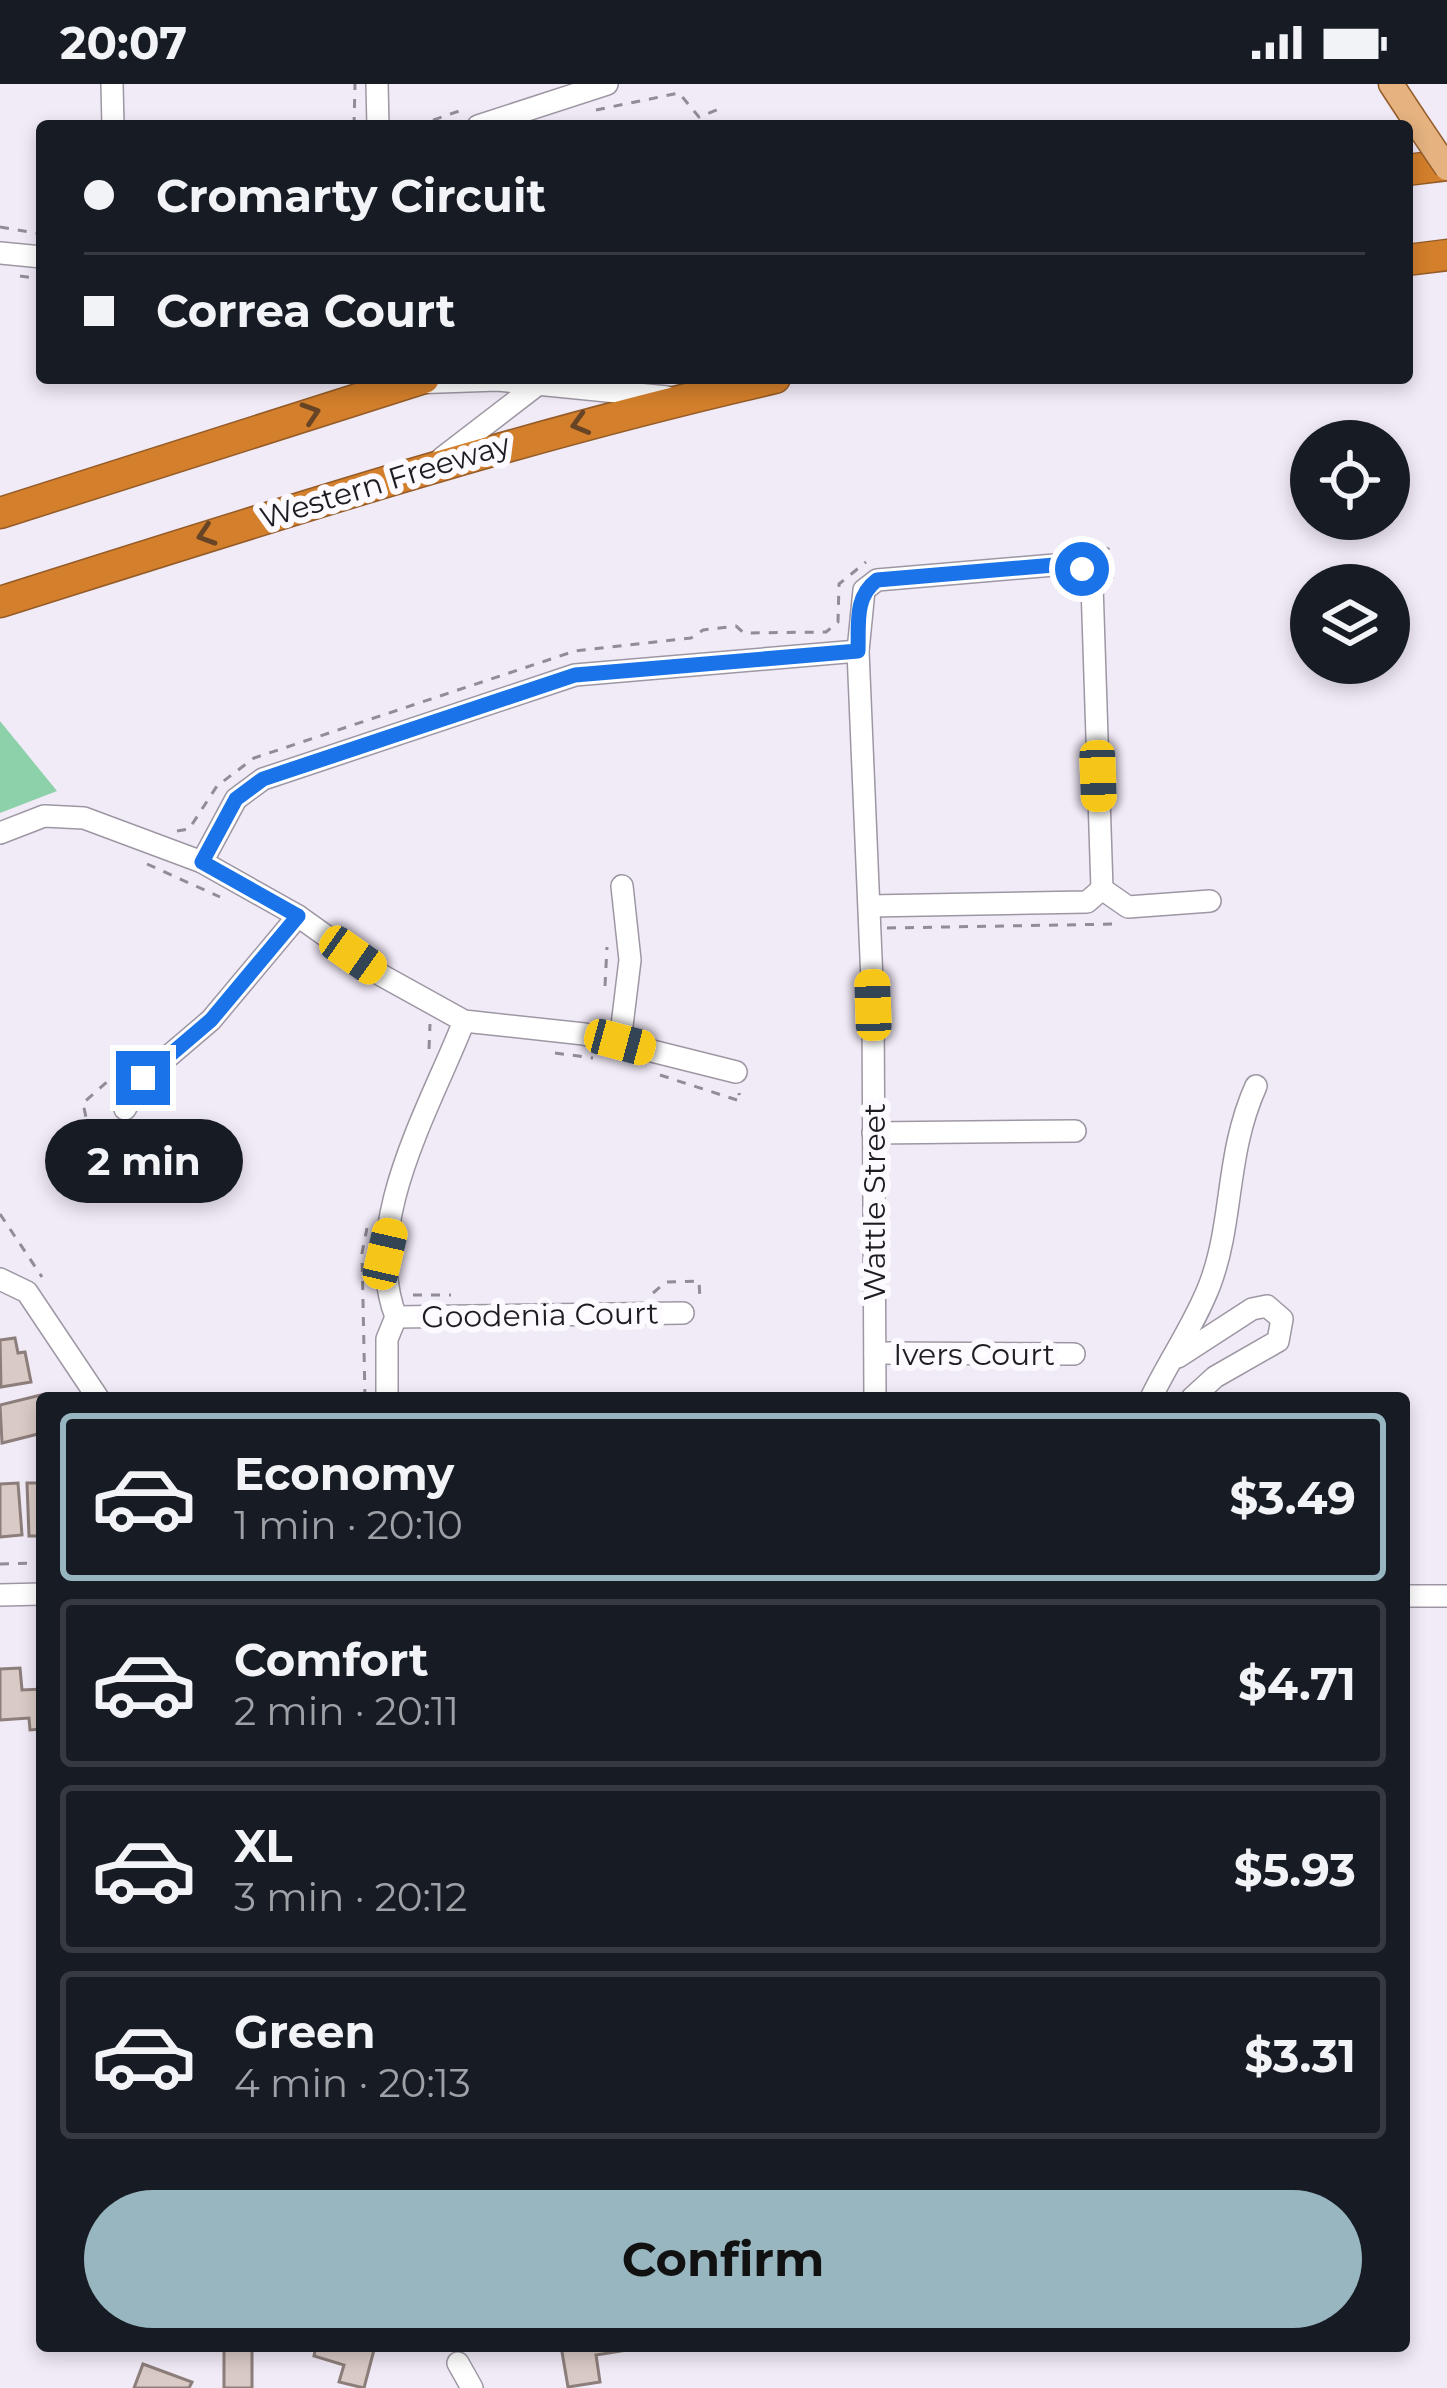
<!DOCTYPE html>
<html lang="en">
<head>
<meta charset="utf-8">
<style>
  body { margin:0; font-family:Montserrat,sans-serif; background:#242831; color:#f1f3f6; height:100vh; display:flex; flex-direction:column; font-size:45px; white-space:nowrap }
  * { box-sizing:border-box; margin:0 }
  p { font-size:39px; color:#9ea1a6 }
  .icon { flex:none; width:66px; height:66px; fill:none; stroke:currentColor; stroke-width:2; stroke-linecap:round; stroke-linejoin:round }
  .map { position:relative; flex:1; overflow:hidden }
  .panel { position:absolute; left:36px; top:1308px; width:1374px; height:960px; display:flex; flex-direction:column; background:#171b24; border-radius:12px; box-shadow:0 6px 18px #0003 }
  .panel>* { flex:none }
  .banner { position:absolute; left:36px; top:36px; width:1377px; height:264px; border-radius:12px; box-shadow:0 6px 18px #0003; display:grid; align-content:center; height:264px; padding:0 48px; background:#171b24 }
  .buttons { position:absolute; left:1290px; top:336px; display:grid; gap:24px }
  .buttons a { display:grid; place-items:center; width:120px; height:120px; border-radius:50%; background:#171b24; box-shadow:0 6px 18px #0003; font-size:60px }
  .end { position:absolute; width:54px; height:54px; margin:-27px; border:15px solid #1a73e8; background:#fff; box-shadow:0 0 0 6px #fff }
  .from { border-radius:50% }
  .bubble { position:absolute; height:84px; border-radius:42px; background:#171b24; box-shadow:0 6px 18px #0003; font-size:39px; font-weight:700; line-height:84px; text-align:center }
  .car { position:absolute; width:36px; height:72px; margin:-36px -18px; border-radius:15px; box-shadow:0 0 9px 3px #0007; background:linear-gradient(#f5c518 24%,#345 0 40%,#f5c518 0 76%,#345 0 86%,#f5c518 0) }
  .banner b { display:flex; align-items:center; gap:42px; height:114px; font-size:45px }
  .banner b+b { border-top:3px solid #363941 }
  .banner i { width:30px; height:30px; background:#f1f3f6 }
  ul { padding:21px 0 0; list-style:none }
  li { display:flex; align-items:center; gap:36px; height:168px; margin:0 24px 18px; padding:0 24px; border:6px solid #363941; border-radius:12px }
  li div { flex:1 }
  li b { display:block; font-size:45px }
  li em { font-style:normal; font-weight:700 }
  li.current { border-color:#97b6c0 }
  li>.icon { width:108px; height:108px; stroke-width:1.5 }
  .button { display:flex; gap:24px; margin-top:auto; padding:24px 48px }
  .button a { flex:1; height:138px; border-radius:72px; background:#97b6c0; color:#111; font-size:48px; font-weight:700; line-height:138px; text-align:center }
  .status { display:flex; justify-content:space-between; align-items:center; height:84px; padding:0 60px; background:#171b24; direction:ltr }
  .status svg { height:33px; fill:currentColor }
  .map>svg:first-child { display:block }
  .green { fill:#8dd1ab }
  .building { fill:#dacac6; stroke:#8c7e7a; stroke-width:3 }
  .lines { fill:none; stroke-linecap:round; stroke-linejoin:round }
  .minor-casing { stroke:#9e97a3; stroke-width:24 }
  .major-casing { stroke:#945c28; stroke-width:27 }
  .highway-casing { stroke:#945c28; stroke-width:33 }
  .path { stroke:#928c96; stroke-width:3; stroke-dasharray:9 9; stroke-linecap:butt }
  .minor { stroke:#fff; stroke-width:21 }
  .major { stroke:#e5b280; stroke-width:24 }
  .highway { stroke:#d37f2b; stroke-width:30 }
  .major-bridge-casing { stroke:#945c28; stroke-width:27; stroke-linecap:butt }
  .major-bridge { stroke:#e5b280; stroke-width:24 }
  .oneway { stroke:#674425 }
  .route { stroke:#1a73e8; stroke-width:15 }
  .labels { text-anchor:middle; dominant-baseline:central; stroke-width:12; stroke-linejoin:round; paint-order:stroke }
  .street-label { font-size:30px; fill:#1f1c21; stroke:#fcf9ff }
</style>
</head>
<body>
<div class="status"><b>20:07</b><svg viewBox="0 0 49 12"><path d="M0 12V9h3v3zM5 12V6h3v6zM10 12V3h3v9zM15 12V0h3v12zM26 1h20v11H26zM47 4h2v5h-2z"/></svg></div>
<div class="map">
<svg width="1447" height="2304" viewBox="0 0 1447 2304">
  <rect width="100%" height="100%" fill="#f1eaf7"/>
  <polygon class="green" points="0,637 57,707 0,729"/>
  <g class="building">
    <polygon points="15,1254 18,1269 25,1268 31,1298 1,1303 0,1256"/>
    <polygon points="45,1310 42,1349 2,1359 0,1321"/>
    <polygon points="18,1399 22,1451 0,1453 0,1400"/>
    <polygon points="27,1399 42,1399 42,1452 29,1452"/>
    <polygon points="20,1584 22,1606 42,1605 42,1645 30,1646 29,1634 0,1636 0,1585"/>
    <rect x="224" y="2262" width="28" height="42"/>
    <polygon points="316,2262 375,2262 364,2304 339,2298 344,2281 314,2272"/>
    <polygon points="561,2262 626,2262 627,2266 596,2271 600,2298 568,2303"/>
    <polygon points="143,2280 192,2298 189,2304 134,2304"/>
  </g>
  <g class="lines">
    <g class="minor-casing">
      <g id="minor">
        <polyline points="112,0 113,42"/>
        <polyline points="377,0 378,42"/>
        <polyline points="478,42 607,0"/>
        <polyline points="0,169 42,173"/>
        <polyline points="411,299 497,296 667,313"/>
        <polyline points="442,374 541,298"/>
        <polyline points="0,749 44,732 84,734 202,778 298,832 381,891 464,937 584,950 736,988"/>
        <polyline points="202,778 236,715 263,695 575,591 858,567"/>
        <polyline points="1102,805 1128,823 1210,817"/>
        <polyline points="870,822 1087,818 1102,805"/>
        <polyline points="620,958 630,876 622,802"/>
        <polyline points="125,1025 143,994 211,936 298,832"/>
        <polyline points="873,1049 1075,1047"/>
        <polyline points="0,1195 27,1208 98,1314"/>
        <polyline points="396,1233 683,1229"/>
        <polyline points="875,1269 1074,1270"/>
        <polyline points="1178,1273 1252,1225 1267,1222 1282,1235 1278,1257 1215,1293 1192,1314"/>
        <path d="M 387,1314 L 387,1255 L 396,1233 C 360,1140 430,1024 464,937"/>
        <polyline points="875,1314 873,921 858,567 864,506 877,496 1066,480 1082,485 1092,501 1102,805"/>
        <path d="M 1151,1314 C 1169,1276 1195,1240 1210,1200 C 1234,1136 1225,1071 1256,1002"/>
        <polyline points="0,1511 42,1510"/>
        <polyline points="1404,1512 1447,1512"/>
        <polyline points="458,2279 472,2304"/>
      </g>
    </g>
    <g class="major-casing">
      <polyline id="major" points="1391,0 1412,32"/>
    </g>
    <g class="highway-casing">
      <g id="highway">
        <polyline points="1407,86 1447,81"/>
        <polyline points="1407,176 1447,171"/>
        <polyline points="0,429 424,294"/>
        <path d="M 0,518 C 257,437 512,354 775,294"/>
      </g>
    </g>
    <g class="path">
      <polyline points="596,26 679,9 699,33 719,25"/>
      <polyline points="354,42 355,0"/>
      <polyline points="416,42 465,25"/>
      <polyline points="0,143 42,150"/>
      <polyline points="20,192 42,195"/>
      <polyline points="1066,459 1085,457 1111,466 1112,495"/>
      <polyline points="177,747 189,745 217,702 254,674 575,567 691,554 703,546 736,542 744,549 826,548 838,538 839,500 866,478"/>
      <polyline points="147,780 220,813"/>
      <polyline points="887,844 1118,840"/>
      <polyline points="605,902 607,863"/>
      <polyline points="429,965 430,940"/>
      <polyline points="555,969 593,974"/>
      <polyline points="660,991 740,1017 739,1009"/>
      <polyline points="106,1037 89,1048 83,1019 123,984"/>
      <polyline points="0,1130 42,1193"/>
      <polyline points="653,1209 666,1198 699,1197 700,1216"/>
      <polyline points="413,1211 451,1211"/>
      <polyline points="365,1314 362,1169 367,1144"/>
      <polyline points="0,1480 42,1479"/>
    </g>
    <use href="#minor" class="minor"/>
    <use href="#major" class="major"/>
    <use href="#highway" class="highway"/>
    <g class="major-bridge-casing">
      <polyline id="major-bridge" points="1412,32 1447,84"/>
    </g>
    <use href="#major-bridge" class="major-bridge"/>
  </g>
  <defs><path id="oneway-chevron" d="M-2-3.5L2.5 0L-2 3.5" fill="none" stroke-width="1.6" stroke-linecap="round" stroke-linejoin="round" transform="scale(3)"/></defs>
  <g class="oneway">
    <use href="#oneway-chevron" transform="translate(311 329) rotate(-18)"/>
    <use href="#oneway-chevron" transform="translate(580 340) rotate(164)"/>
    <use href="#oneway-chevron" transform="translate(206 451) rotate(162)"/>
  </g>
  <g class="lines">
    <path class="route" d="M 143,994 L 211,936 L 298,832 L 202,778 L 236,715 L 263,695 L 575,591 L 858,567 C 859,540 854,513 877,496 L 1066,480 L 1082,485"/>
  </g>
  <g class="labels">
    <g class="street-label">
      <text transform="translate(385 397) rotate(-17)">Western Freeway</text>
      <text transform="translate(874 1118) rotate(-90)">Wattle Street</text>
      <text transform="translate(540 1231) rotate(-1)">Goodenia Court</text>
      <text x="974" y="1270">Ivers Court</text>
    </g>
  </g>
</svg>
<div class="buttons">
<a><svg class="icon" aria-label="locate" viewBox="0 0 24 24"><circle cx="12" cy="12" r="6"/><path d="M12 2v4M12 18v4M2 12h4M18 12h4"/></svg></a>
<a><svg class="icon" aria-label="layers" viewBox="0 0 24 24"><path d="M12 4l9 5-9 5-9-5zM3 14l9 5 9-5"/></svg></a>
</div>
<i class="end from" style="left:1082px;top:485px"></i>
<i class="end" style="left:143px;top:994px"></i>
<div class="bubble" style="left:45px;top:1035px;width:198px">2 min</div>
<i class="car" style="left:1098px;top:692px;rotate:178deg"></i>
<i class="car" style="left:353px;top:871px;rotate:125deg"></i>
<i class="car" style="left:873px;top:921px;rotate:358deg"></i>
<i class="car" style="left:620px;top:958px;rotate:105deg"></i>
<i class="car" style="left:385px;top:1170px;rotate:13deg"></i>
<div class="banner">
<b><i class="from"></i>Cromarty Circuit</b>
<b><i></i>Correa Court</b>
</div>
<section class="panel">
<ul>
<li class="current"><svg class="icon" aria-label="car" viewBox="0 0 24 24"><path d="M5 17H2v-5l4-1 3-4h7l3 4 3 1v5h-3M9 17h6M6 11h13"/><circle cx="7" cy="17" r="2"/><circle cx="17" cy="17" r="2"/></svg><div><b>Economy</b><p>1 min · 20:10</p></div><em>$3.49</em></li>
<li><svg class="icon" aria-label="car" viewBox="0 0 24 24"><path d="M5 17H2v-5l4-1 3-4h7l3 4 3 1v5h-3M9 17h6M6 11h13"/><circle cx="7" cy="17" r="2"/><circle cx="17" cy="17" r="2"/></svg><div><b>Comfort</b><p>2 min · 20:11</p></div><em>$4.71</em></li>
<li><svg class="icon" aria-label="car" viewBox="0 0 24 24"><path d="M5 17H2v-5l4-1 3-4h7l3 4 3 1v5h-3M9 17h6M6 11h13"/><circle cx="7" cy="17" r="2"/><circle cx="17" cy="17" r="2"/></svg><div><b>XL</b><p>3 min · 20:12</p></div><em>$5.93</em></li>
<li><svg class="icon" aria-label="car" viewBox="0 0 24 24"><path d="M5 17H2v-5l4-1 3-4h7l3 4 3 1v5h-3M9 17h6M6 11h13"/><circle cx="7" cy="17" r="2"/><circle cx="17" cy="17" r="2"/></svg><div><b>Green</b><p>4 min · 20:13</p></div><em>$3.31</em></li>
</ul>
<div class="button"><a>Confirm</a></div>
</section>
</div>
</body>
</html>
